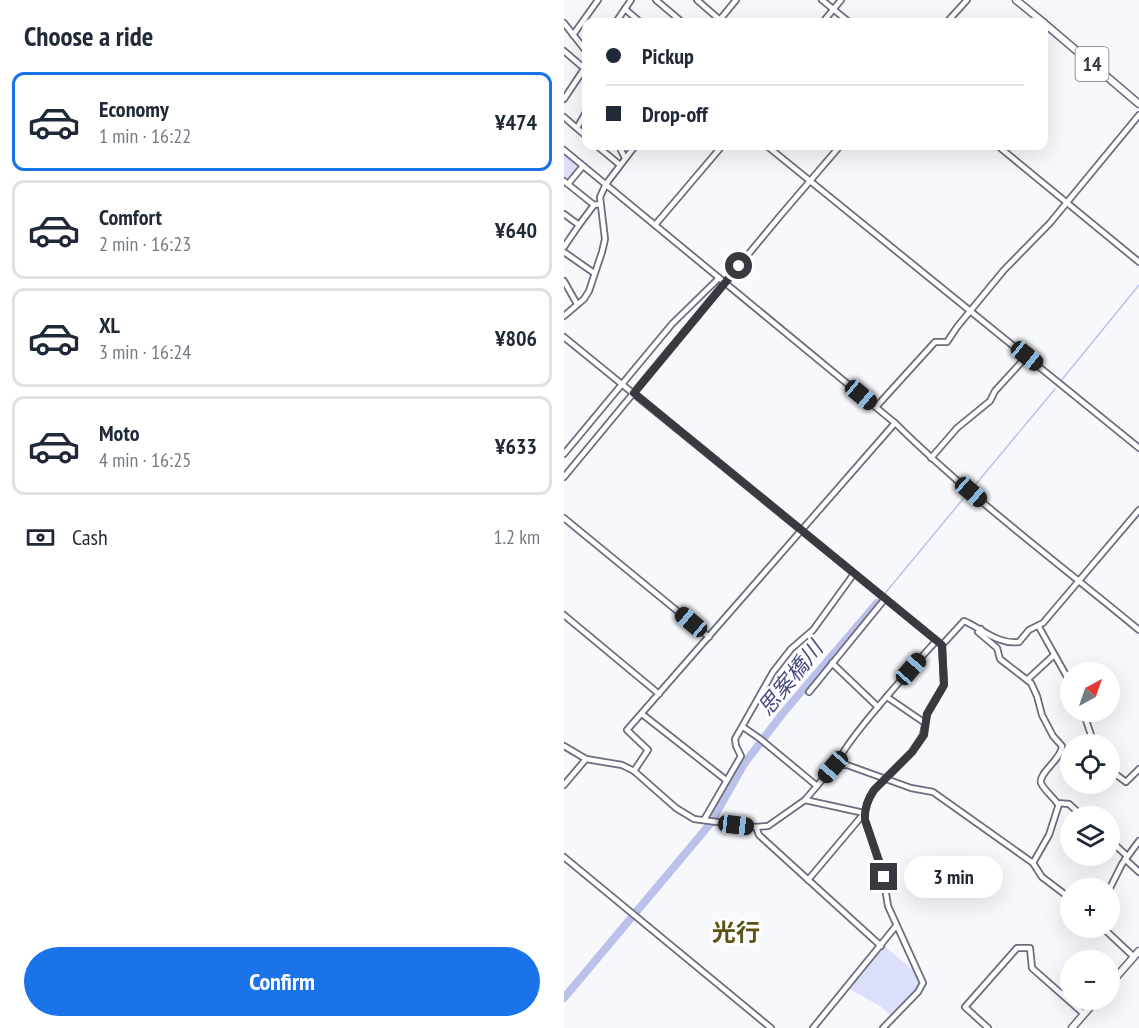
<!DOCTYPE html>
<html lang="en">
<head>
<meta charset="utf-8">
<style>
  body { margin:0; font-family:"PT Sans Narrow","Noto Sans JP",sans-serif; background:#f6f6f7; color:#1f2937; height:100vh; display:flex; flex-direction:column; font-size:22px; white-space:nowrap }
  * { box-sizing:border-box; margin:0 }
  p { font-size:20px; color:#747a83 }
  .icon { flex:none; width:33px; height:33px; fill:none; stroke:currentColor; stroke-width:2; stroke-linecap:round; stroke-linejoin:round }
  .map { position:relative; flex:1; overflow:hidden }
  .drawer { display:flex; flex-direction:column; background:#fff; width:564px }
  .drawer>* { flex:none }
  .guide { position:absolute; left:18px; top:18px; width:466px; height:132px; border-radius:12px; box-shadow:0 6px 24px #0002; display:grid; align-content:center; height:132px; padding:0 24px; background:#fff }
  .needle { width:39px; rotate:40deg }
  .controls { position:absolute; left:496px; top:662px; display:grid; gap:12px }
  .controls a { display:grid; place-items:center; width:60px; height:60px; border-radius:50%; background:#fff; box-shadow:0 6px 24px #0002; font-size:30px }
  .end { position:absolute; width:27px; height:27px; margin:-14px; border:8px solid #383941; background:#fff; box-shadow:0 0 0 3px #fff }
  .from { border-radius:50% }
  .bubble { position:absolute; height:42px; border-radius:21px; background:#fff; box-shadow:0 6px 24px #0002; font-size:20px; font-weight:600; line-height:42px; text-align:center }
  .car { position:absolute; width:18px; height:36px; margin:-18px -9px; border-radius:8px; box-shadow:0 0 4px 2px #0007; background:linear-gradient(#222 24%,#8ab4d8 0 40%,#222 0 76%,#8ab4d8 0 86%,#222 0) }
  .guide b { display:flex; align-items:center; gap:21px; height:57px; font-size:22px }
  .guide b+b { border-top:2px solid #e0e1e3 }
  .guide i { width:15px; height:15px; background:#1f2937 }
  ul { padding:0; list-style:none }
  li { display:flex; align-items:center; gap:18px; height:99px; margin:0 12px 9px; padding:0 12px; border:3px solid #e0e1e3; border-radius:12px }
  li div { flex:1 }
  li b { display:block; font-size:22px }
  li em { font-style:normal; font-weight:600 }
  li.active { border-color:#1a73e8 }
  li>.icon { width:54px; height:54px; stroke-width:1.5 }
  h2 { padding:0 24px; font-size:27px; line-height:72px }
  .pay { display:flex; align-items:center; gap:15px; height:66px; padding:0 24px; font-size:22px }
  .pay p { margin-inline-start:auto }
  .action { display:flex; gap:12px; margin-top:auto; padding:12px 24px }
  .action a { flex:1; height:69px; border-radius:36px; background:#1a73e8; color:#fff; font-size:24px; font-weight:600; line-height:69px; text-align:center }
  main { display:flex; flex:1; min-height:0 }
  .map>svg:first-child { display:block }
  .green { fill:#dbdffc }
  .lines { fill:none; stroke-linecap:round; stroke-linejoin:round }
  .stream { stroke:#bbc1ea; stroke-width:1.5 }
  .river { stroke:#bbc1ea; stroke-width:8 }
  .minor-casing { stroke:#6a6c7f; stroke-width:8 }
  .major-casing { stroke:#6a6c7f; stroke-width:9 }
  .minor { stroke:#fff; stroke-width:4.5 }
  .major { stroke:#fff; stroke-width:6 }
  .route { stroke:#383941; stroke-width:8 }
  .labels { text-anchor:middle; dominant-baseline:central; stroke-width:5; stroke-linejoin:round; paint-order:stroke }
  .shield { fill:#fff; stroke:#74747a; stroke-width:1.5 }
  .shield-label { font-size:20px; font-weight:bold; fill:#383941 }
  .water-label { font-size:22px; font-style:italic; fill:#474c82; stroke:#fff }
  .quarter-label { font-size:24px; font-weight:bold; fill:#5e5215; stroke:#fff }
</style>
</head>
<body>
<main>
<section class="drawer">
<h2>Choose a ride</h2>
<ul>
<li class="active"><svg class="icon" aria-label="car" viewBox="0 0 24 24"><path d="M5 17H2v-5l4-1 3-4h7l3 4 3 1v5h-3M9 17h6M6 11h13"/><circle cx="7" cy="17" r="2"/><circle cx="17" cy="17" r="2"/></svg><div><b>Economy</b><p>1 min · 16:22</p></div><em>¥474</em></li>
<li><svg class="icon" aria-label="car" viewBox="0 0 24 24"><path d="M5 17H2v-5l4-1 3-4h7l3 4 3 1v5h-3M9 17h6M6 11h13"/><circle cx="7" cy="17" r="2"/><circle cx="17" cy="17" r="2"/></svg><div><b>Comfort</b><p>2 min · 16:23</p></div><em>¥640</em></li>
<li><svg class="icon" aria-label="car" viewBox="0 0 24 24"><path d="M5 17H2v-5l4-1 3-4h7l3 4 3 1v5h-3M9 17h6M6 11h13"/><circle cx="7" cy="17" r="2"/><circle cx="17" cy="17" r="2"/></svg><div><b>XL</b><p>3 min · 16:24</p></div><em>¥806</em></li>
<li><svg class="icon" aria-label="car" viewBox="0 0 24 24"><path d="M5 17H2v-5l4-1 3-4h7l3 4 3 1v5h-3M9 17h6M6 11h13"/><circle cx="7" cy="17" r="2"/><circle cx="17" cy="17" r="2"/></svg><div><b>Moto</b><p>4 min · 16:25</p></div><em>¥633</em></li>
</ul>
<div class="pay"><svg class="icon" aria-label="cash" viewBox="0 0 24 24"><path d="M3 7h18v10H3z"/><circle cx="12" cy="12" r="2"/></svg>Cash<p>1.2 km</p></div>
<div class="action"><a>Confirm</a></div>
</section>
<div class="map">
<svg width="575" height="1028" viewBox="0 0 575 1028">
  <rect width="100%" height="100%" fill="#f7f8fc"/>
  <g class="green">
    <polygon points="0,152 15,164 16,167 3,181 0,178"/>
    <polygon points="320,946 354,974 357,981 354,987 326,1015 316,1006 284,988"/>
  </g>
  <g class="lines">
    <g class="stream">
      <polyline points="496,382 575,285"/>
      <polyline points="407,490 491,389"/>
      <polyline points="313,603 404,493"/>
    </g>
    <polyline class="river" points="0,998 146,824 180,764 219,713 313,603"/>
    <g class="minor-casing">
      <g id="minor">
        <polyline points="92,0 118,22"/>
        <polyline points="133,0 156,20"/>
        <polyline points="258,0 285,22"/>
        <polyline points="61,9 76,22"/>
        <polyline points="52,22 67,0"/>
        <polyline points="154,22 172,0"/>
        <polyline points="259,22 277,0"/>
        <polyline points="383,22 403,0"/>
        <polyline points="0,23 22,51"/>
        <polyline points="9,35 34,0"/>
        <polyline points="0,51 21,69"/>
        <polyline points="0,99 22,66"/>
        <polyline points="0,117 22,136"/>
        <polyline points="13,128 22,112"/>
        <polyline points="33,146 56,165"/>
        <polyline points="55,146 61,158"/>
        <polyline points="203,146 575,448"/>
        <polyline points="434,146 575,262"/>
        <path d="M 0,150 L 331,423 C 407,498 493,562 575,630"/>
        <polyline points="0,181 30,205"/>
        <polyline points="4,184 19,166"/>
        <polyline points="0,214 15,225 30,205 36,204"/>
        <polyline points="91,225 158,146"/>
        <polyline points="0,247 15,225"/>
        <polyline points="0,252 30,273"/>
        <polyline points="0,281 13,304"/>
        <polyline points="0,316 20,299 25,291 38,252 41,239 36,197 42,184 71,146"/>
        <polyline points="0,337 378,645"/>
        <polyline points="312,407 371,342 383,342 393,327 440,270 486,223 575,115"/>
        <polyline points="0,454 108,324 155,278"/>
        <polyline points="367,458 393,428 426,401 431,391 463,356"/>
        <polyline points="0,477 216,216 276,146"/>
        <polyline points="0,518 145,637"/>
        <polyline points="0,615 95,694"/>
        <polyline points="475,627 507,684"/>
        <path d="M 417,629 L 414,632 L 433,648 L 436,659 L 467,683 L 473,696 L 478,715 L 489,736 L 498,746 C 498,759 474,773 477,783 C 480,790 489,797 493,803 L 505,804 L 518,816"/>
        <polyline points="268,663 314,707"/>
        <polyline points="463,680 490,655"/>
        <polyline points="245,692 320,600"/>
        <polyline points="323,697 361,723"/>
        <polyline points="519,711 530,744"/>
        <polyline points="78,714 162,780"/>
        <polyline points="179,727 195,738 253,786"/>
        <polyline points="0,746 22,759 58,765 70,771 112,808 130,819 192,827 204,826 241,800 269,767 276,765 283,765 347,788 369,792 469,863 478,877 507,899"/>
        <path d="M 273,766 C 273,749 355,660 372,641"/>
        <polyline points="546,770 562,782 575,769"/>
        <polyline points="70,771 84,750 63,730 331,423"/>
        <polyline points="0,785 22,759"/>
        <polyline points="241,800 300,813"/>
        <polyline points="140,820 177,756 172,746 171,739 209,672 227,649 249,630 289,575"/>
        <polyline points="192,827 195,835 317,946"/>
        <polyline points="546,840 563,856"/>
        <polyline points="0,857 207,1028"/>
        <polyline points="561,859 575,872"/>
        <polyline points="469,863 485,835 495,804"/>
        <polyline points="244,880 297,817 301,815"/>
        <polyline points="546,888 558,864 575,841"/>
        <polyline points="538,927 570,957"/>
        <polyline points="249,1028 332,926"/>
        <path d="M 319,1028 L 354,992 L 359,983 L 324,906 L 318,869 L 301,820 C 300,809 304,799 310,790 L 348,752 L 359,735 L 363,714 L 380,685 L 378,645 L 400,621 C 417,628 434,645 455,642 L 465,630 L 479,623 L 575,510"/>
        <polyline points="424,1028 401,1007 453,948 466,948 468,968 520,1014"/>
      </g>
    </g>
    <g class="major-casing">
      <g id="major">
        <polyline points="452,0 479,22"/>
        <polyline points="480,23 575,104"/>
        <polyline points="546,984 575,951"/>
        <polyline points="508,1028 533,999"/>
      </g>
    </g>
    <use href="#minor" class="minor"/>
    <use href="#major" class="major"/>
  </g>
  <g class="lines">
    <path class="route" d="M 175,266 L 70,393 L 378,645 L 380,685 L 363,714 L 360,735 L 348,752 L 310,790 C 304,799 300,809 301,820 L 320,877"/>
  </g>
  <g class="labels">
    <rect class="shield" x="511.5" y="47" width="33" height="34" rx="4.5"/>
    <g class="shield-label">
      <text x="528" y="64">14</text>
    </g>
    <g class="water-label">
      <text transform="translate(226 678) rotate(-51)">思案橋川</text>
    </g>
    <g class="quarter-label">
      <text x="172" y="932">光行</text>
    </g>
  </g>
</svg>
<div class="controls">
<a><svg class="needle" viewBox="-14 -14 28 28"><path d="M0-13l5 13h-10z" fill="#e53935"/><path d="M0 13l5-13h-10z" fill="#747a83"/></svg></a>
<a><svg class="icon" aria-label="locate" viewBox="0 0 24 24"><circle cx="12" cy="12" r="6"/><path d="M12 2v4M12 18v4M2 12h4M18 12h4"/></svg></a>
<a><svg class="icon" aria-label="layers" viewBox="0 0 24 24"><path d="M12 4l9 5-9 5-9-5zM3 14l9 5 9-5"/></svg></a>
<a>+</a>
<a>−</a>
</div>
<i class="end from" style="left:175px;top:266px"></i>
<i class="end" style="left:320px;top:877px"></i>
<div class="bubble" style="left:340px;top:856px;width:99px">3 min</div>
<i class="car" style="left:463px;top:356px;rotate:129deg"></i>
<i class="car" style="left:297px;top:395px;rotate:130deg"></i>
<i class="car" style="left:407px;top:492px;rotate:131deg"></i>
<i class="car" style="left:127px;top:622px;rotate:310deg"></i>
<i class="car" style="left:347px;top:669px;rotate:41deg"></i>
<i class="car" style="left:269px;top:767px;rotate:221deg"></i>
<i class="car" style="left:172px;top:825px;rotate:97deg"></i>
<div class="guide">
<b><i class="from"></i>Pickup</b>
<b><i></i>Drop-off</b>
</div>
</div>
</main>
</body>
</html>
